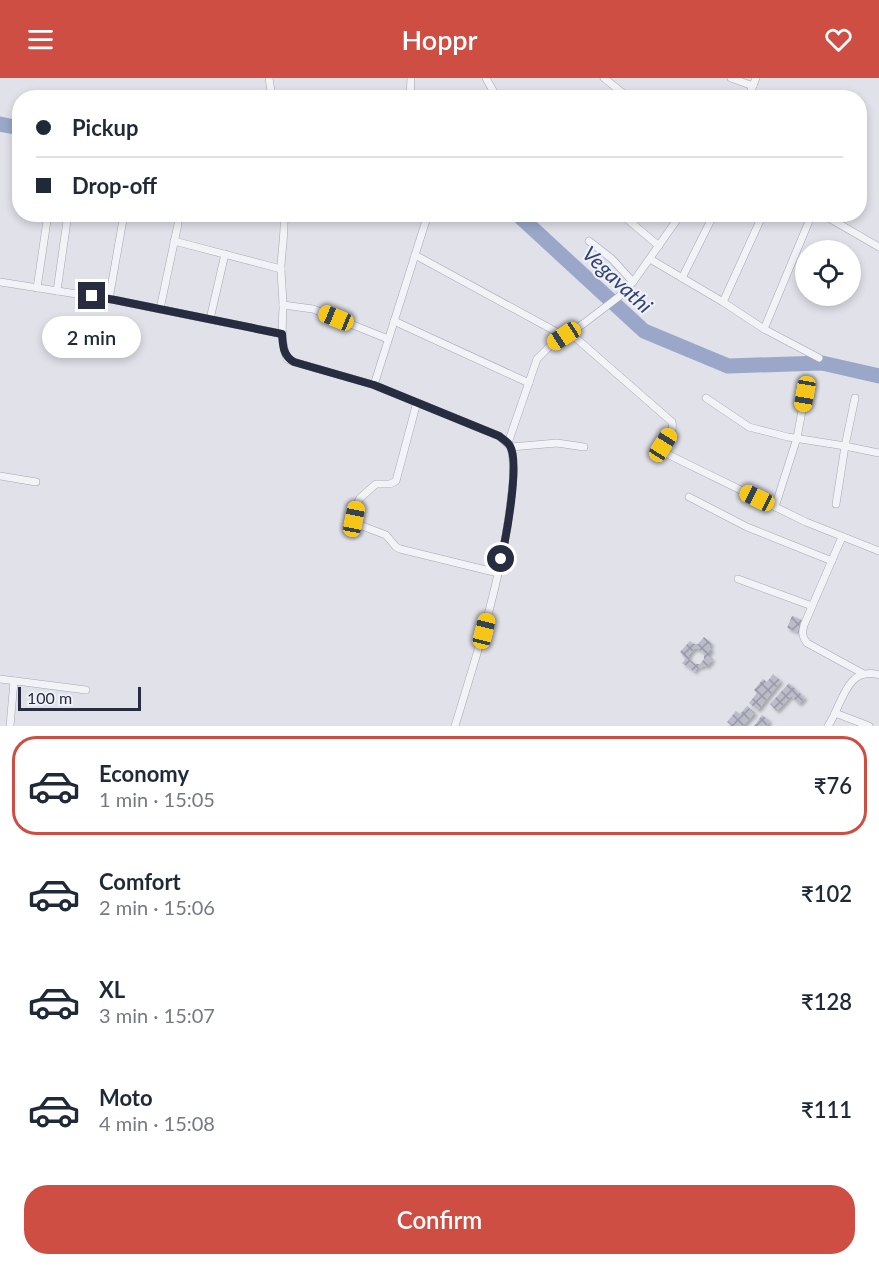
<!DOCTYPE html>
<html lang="en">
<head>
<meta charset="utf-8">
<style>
  body { margin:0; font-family:Lato,sans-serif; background:#f6f6f7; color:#1f2937; height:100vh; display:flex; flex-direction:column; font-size:22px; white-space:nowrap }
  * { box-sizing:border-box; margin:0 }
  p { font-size:20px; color:#747a83 }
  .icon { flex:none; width:33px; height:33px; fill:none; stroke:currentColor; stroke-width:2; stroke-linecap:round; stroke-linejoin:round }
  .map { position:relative; height:648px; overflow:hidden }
  .sheet { display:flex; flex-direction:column; background:#fff; flex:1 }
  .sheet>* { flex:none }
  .top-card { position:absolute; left:12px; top:12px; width:855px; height:132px; border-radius:24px; box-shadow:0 3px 9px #0003; display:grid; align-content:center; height:132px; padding:0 24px; background:#fff }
  .fabs { position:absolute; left:795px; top:162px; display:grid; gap:12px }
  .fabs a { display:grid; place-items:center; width:66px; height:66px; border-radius:50%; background:#fff; box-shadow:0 3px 9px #0003; font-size:30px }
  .scale { position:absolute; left:18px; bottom:15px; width:123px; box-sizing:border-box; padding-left:6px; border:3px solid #282c40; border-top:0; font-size:16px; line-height:21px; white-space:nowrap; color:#282c40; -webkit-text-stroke:4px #eff1f6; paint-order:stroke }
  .end { position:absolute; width:27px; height:27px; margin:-14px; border:8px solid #282c40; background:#fff; box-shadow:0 0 0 3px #fff }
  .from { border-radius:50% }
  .bubble { position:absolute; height:42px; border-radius:21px; background:#fff; box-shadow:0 3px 9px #0003; font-size:20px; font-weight:600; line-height:42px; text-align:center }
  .car { position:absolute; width:18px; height:36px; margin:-18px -9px; border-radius:8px; box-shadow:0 0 4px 2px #0007; background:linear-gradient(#f5c518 24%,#345 0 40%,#f5c518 0 76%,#345 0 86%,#f5c518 0) }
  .top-card b { display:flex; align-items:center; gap:21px; height:57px; font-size:22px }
  .top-card b+b { border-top:2px solid #e0e1e3 }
  .top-card i { width:15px; height:15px; background:#1f2937 }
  ul { padding:10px 0 0; list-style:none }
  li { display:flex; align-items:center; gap:18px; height:99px; margin:0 12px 9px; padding:0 12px; border:3px solid transparent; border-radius:24px }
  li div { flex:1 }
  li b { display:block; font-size:22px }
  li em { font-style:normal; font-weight:600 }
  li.active { border-color:#cf4e44 }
  li>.icon { width:54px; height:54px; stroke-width:1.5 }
  .action { display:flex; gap:12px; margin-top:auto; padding:12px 24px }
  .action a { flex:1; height:69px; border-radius:24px; background:#cf4e44; color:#fff; font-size:24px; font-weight:600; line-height:69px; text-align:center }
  header { display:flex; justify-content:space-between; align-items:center; height:78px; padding:0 24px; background:#cf4e44; color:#fff; font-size:27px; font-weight:600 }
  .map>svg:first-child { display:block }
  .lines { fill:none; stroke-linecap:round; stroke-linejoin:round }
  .river { stroke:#9aa7c9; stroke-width:15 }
  .building { fill:url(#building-cross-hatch); fill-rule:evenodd; filter:url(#shadow) }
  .minor-casing { stroke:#a5a7b3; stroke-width:8 }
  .minor { stroke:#f2f3f7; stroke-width:7 }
  .route { stroke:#282c40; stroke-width:8 }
  .labels { text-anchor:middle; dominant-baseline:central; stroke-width:4.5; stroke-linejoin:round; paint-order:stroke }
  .water-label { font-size:21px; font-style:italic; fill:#324175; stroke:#eff1f6 }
</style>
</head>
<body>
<header><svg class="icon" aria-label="menu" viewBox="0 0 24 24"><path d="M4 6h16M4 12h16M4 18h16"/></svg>Hoppr<svg class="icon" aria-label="heart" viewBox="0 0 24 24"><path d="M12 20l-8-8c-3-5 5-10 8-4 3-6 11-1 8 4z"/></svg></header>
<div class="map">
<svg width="879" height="648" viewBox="0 0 879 648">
  <defs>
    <pattern id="building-cross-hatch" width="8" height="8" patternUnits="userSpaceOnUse" patternTransform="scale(1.5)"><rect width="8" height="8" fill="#babcc9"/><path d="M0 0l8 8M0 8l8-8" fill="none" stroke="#9799a5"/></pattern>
    <filter id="shadow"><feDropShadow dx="2.5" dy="2.5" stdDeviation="1.5" flood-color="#0004"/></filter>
  </defs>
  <rect width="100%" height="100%" fill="#e0e1e9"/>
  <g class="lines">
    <g class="river">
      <polyline points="0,46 20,50"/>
      <polyline points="517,136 644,253 728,288 822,285 879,298"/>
    </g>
  </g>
  <g class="building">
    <polygon points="792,538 802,542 797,554 787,550"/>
    <path d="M 704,559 L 712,566 L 709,569 L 712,572 L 709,575 L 709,579 L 713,581 L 707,589 L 704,587 L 702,589 L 697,590 L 695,594 L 682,585 L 685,582 L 684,578 L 680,574 L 690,563 L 694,566 L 698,566 ZM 694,571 L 698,571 L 704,575 L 704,581 L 700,586 L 695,586 L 689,581 L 689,577 Z"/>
    <polygon points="773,596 781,603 758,632 749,625 757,615 754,612 763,601 767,604"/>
    <polygon points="789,605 805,620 799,626 791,618 777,633 770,626"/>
    <polygon points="747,628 755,635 743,648 730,648 731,647 727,644 736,633 740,636"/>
    <polygon points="762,637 770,643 766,648 754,648"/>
  </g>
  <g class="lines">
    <g class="minor-casing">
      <g id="minor">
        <polyline points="269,0 272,20"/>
        <polyline points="486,0 497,20"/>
        <polyline points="604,0 629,20"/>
        <polyline points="731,0 753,8"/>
        <polyline points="410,20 411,0"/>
        <polyline points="748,20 756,0"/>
        <path d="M 284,136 C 285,154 282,170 281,188 C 281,202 283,216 283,230 C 282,247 281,264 287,281 L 294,284 L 374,307 L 499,358 L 511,369 C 516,393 512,413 509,437 C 499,509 476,579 455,648"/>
        <polyline points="621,136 659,168"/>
        <polyline points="822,136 879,169"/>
        <polyline points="174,163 281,191"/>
        <polyline points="589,163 612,181 633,204"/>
        <polyline points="415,177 564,258"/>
        <polyline points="650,181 723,224 763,136"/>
        <polyline points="682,200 714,136"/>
        <polyline points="0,204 115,222 282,256"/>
        <polyline points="37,210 48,136"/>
        <polyline points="57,213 68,136"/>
        <polyline points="109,221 124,136"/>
        <polyline points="723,224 764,251 812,136"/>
        <polyline points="283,227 313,231 388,261"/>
        <polyline points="160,231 178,146"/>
        <polyline points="210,241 225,176"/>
        <polyline points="394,243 529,305"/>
        <polyline points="764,251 819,280"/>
        <path d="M 569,254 L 672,344 C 675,354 664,361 662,371 L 665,375 L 806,444 L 879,473"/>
        <polyline points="374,307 428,136"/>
        <polyline points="706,320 749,349 788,359 845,368 836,426"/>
        <polyline points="855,320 845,368 879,375"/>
        <polyline points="417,324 396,403 390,406 376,406 360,420 357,426 355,444 357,446 386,457 396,469 400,471 498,495"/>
        <polyline points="508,365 537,281 553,265 583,246 621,217 633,204 681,136"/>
        <polyline points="511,369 557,365 584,369"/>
        <polyline points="0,398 36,404"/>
        <polyline points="689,419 747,449 832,483"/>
        <polyline points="775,429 797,360 805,316"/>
        <path d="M 842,459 L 804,547 C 802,555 802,559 807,565 L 862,595"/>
        <polyline points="738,501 812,528"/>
        <polyline points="0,601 86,612"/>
        <polyline points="835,635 869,648"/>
        <polyline points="10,648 14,603"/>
        <path d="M 828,648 C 842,628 846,587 879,597"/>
      </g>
    </g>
    <use href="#minor" class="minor"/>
  </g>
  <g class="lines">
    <path class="route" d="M 92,218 L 115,222 L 282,256 C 283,268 283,278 294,284 L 374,307 L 499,358 C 503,361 508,364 510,368 C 520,385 506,460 501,481"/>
  </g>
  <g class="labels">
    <g class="water-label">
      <text transform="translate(618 201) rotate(43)">Vegavathi</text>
    </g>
  </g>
</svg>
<div class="fabs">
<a><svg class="icon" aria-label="locate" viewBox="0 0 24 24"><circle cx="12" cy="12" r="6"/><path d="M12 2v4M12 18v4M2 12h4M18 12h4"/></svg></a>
</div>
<div class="scale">100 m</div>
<i class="end from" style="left:501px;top:481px"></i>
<i class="end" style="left:92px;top:218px"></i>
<div class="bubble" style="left:42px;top:238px;width:99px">2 min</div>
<i class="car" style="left:336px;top:240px;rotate:292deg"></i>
<i class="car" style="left:564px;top:258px;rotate:237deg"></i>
<i class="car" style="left:805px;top:316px;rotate:190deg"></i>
<i class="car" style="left:663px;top:367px;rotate:32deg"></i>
<i class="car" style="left:757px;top:420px;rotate:296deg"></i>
<i class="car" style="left:354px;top:441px;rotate:11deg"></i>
<i class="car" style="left:484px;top:553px;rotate:14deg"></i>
<div class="top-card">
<b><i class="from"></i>Pickup</b>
<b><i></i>Drop-off</b>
</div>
</div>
<section class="sheet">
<ul>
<li class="active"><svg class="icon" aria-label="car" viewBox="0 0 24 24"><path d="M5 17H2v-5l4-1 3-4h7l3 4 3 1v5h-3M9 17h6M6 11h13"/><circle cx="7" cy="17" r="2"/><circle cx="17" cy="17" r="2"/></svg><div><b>Economy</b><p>1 min · 15:05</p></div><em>₹76</em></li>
<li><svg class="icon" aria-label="car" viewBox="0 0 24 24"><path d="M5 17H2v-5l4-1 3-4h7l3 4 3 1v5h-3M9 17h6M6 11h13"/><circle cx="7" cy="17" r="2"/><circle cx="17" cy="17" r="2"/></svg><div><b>Comfort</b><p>2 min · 15:06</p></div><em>₹102</em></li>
<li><svg class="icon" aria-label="car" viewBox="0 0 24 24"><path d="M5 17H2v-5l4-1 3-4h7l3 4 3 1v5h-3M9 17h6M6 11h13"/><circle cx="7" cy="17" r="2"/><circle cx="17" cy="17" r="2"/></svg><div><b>XL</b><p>3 min · 15:07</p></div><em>₹128</em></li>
<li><svg class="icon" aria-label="car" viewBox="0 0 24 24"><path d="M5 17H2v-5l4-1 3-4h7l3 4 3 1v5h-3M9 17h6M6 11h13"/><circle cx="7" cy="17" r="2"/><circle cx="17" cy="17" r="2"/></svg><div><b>Moto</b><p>4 min · 15:08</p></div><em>₹111</em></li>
</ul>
<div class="action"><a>Confirm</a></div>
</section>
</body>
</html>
